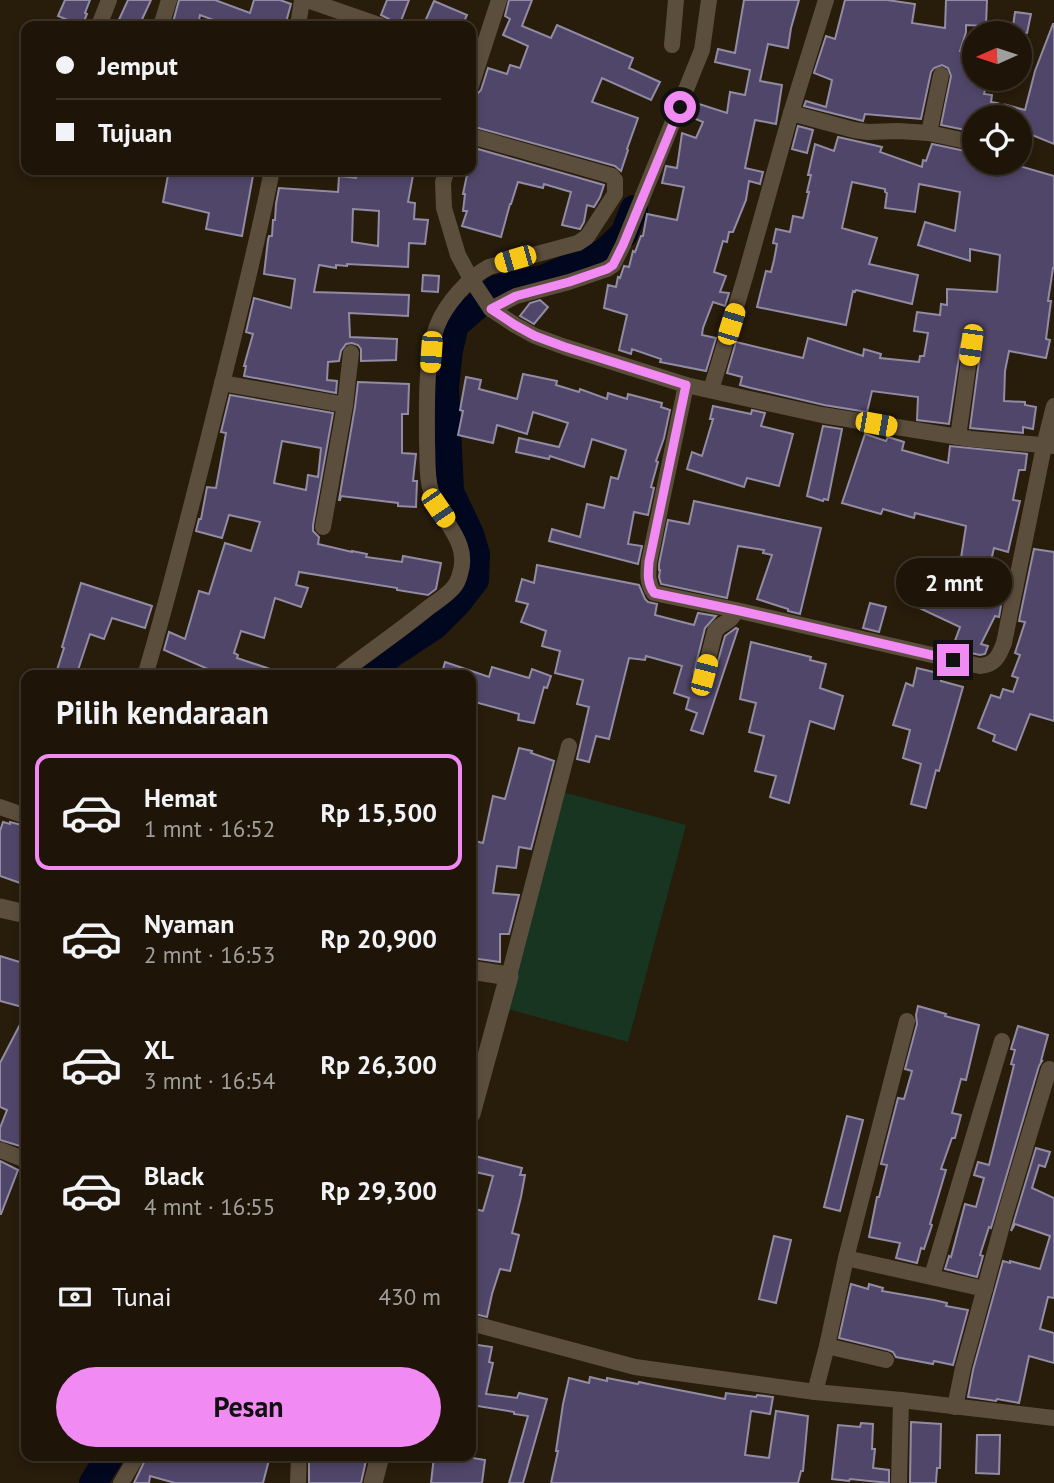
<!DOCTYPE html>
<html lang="id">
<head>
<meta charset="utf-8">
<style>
  body { margin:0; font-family:"PT Sans",sans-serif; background:#261e12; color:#f1f3f6; height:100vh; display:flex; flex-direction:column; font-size:26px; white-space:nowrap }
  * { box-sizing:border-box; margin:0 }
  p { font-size:23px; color:#a19f9c }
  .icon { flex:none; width:38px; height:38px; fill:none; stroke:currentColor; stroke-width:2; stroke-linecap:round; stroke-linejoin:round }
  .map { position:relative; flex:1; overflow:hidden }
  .panel { position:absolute; left:21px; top:670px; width:455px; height:791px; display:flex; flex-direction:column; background:#1e1508; border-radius:14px; box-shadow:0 4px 10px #0003,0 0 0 2px #3c3429 }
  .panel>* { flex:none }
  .banner { position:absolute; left:21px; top:21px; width:455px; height:154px; border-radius:14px; box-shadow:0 4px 10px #0003,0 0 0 2px #3c3429; display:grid; align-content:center; height:154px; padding:0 35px; background:#1e1508 }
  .needle { width:46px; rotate:267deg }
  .fabs { position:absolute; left:962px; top:21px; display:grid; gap:14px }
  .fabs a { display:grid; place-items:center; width:70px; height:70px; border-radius:50%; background:#1e1508; box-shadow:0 4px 10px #0003,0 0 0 2px #3c3429; font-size:35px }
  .end { position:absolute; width:32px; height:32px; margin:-16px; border:9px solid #f28af3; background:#111; box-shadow:0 0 0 4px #111 }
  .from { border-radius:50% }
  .bubble { position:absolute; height:49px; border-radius:24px; background:#1e1508; box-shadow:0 4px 10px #0003,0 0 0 2px #3c3429; font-size:23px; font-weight:700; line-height:49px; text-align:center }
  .car { position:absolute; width:21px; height:42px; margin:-21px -10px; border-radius:9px; box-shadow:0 0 5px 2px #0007; background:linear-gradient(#f5c518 24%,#345 0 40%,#f5c518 0 76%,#345 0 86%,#f5c518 0) }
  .banner b { display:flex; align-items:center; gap:24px; height:66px; font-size:26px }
  .banner b+b { border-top:2px solid #3c3429 }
  .banner i { width:18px; height:18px; background:#f1f3f6 }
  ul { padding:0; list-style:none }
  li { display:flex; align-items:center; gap:21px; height:116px; margin:0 14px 10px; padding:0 21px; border:4px solid transparent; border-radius:14px }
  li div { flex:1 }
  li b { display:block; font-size:26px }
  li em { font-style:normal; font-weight:700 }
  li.current { border-color:#f28af3 }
  li>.icon { width:63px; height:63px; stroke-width:1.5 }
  h2 { padding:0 35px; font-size:32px; line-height:84px }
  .pay { display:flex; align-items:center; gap:18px; height:77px; padding:0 35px; font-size:26px }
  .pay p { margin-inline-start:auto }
  .primary-button { display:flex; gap:14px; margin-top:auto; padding:14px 35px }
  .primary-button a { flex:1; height:80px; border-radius:42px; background:#f28af3; color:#111; font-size:28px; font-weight:700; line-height:80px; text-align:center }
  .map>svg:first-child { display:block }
  .green { fill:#183521 }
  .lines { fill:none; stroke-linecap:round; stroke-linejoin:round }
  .river { stroke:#00071f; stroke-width:28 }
  .building { fill:#504669; stroke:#918ca3; stroke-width:2; fill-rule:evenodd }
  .minor { stroke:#5c4e3c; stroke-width:16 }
  .tertiary { stroke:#5c4e3c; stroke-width:19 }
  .route { stroke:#f28af3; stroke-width:9 }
</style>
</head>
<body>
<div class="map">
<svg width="1054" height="1483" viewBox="0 0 1054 1483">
  <rect width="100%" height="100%" fill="#281c0b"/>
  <polygon class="green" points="559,791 686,825 628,1042 501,1007"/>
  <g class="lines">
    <g class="river">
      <polyline points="366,676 390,655 434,626 458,602 475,580 476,554 470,534 450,492 445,387 449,350 455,325 496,289 543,279 605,252 624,234 634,209"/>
      <polyline points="93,1483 110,1456"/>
    </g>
  </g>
  <g class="building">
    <polygon points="65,0 90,0 85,13 87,14 82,26 58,16"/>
    <polygon points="128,0 151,0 139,26 116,26"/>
    <polygon points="179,0 215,0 250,13 254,0 280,0 291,4 285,26 230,26 200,15 198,26 172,26"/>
    <polygon points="387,0 409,0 399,26 392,24 389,19 381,15"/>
    <polygon points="509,0 532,0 522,26 551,38 557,25 633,58 629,68 660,82 651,100 602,78 592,102 638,118 627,149 628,150 621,171 615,166 471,126 471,102 473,96 477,94 481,90 488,68 507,74 510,65 520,68 528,46 503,35 510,19 505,16"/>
    <polygon points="744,0 799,0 791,28 788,48 768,44 760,81 782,85 776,124 755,120 745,168 763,172 760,184 749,181 746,200 733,232 729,232 727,242 723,241 714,272 726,276 720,292 729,293 725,306 713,302 703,328 702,335 716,338 706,371 660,362 661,359 632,349 631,354 619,350 627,315 604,308 608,285 616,287 618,277 620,278 624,266 629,267 633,251 635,252 641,236 643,236 647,214 677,220 684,187 662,183 666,166 677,168 682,133 696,138 703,122 691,117 696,103 727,113 730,92 745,95 750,70 715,62 718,49 735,53"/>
    <polygon points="845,0 887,0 915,4 912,23 945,28 946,0 987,0 986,26 966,25 966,32 960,51 975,56 975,79 988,79 984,94 992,95 991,102 997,103 990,108 989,117 975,117 975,132 941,125 951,76 948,68 942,65 934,68 931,72 921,119 865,114 863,121 804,106 806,101 826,107 832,80 814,73 826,36 835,39"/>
    <polygon points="434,1 467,15 462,26 423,26"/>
    <polygon points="1015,12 1031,14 1027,33 1012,33"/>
    <polygon points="1053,24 1054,24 1054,144 1020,130 1020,117 1009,117 1008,108 1006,105 1025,110 1035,71"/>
    <polygon points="798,126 813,130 807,153 792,149"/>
    <polygon points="838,137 882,147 880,152 922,167 923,160 926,161 932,144 975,153 975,163 1009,163 1054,176 1054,268 1053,268 1048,301 1051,301 1046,339 1050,340 1046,358 1009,351 1005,371 1004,401 1025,402 1025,405 1036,407 1033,429 1023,427 1023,433 970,428 981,346 980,340 973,335 966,336 961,344 949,424 917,420 918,397 872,391 867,412 824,405 751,388 740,385 742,377 727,373 736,342 803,358 808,338 863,356 864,349 881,354 880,358 919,362 920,356 924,356 928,333 914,331 917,312 940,315 941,304 947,305 947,289 997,292 1000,255 970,249 970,261 918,245 925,222 955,231 960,192 919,184 915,212 885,208 887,193 885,192 885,189 852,182 842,228 877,238 869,264 918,275 912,304 856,290 855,292 853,291 846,325 757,307 766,271 771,272 774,260 777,244 773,243 776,229 790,232 793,216 803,218 809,192 807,192 811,175 808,175 815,144 834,151"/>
    <polygon points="471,147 604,185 600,197 594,207 587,205 584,222 580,229 562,225 571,192 544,184 543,188 518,182 511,204 510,204 501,237 462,226 467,211 463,211 465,194 463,194 468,170 471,170"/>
    <polygon points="169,170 254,170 242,236 206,229 209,213 163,202"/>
    <path d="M 357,170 L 414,170 L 408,202 L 415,203 L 414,219 L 428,220 L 425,244 L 409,243 L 408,267 L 347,264 L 347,266 L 336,265 L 336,268 L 319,265 L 314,292 L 409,295 L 408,316 L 349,313 L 350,337 L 397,339 L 396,360 L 361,361 L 361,349 L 358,345 L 352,343 L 346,344 L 341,351 L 339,361 L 328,362 L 327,380 L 337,381 L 336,393 L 244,376 L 246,366 L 244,366 L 253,334 L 246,332 L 254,298 L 291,308 L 295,279 L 264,274 L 268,240 L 269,236 L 272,236 L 273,220 L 275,220 L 276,204 L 279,188 L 338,192 L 339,176 L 356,178 ZM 353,209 L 379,211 L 378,246 L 352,242 Z"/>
    <polygon points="423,275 439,276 438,292 422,291"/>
    <polygon points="540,300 548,307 534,324 520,316 530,303"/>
    <polygon points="523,374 557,381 556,385 579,392 580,389 607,399 608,393 627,399 628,394 662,403 661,407 670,410 664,438 656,461 658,462 651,487 654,488 648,515 634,512 628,544 642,546 638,564 549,541 552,529 580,537 587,504 604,508 611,477 618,479 626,450 592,439 584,467 550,456 549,459 516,452 519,438 559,447 568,423 533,412 527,434 497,425 493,443 458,435 463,411 460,410 466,377 481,380 479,389 517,399"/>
    <polygon points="358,382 409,384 408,414 402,414 402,453 416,454 413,481 417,481 416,507 398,506 398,503 341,496 340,500 339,500 355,407"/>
    <path d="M 230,395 L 333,413 L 313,525 L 313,531 L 319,537 L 318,544 L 352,552 L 352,551 L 367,554 L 366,557 L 402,562 L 403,556 L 441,563 L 436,589 L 428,595 L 397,590 L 397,588 L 299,572 L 296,585 L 308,588 L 301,607 L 275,598 L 264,638 L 241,631 L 234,653 L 238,655 L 237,658 L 282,673 L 281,676 L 224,676 L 164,650 L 169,632 L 185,639 L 199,591 L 209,594 L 225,543 L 251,551 L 260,522 L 229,515 L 222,538 L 196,531 L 199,519 L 201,519 L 207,487 L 216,488 L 226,433 L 221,432 ZM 282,441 L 321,448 L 318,477 L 308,475 L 306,490 L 274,483 Z"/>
    <polygon points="713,406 751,414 752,410 765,413 761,426 793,434 779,486 747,478 744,487 687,469 692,452 702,456 713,419 710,419"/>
    <polygon points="823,426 842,429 828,500 824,499 823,501 807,496"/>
    <polygon points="865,434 886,441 888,437 904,442 902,450 948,463 950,446 1027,454 1025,470 1019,470 1013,500 1020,501 1008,552 994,548 985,586 1003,594 999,617 995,616 981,644 988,646 985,654 980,655 952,649 960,627 915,606 932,569 955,580 959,557 961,558 966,526 915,513 914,518 883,509 881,514 842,503"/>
    <polygon points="694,501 821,528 800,614 788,611 788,609 757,599 772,555 763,553 764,550 738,546 727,598 661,584 659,577 660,570 659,570 659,564 668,520 689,524"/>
    <polygon points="1034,549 1054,552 1054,721 1030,714 1016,750 993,741 995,735 978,728 991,695 1000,698 1003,689 1013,692 1018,678 1012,676 1020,655 1015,653 1025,622 1019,621"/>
    <polygon points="537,565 639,585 645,599 648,602 657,604 655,615 694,625 698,613 716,616 705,628 694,672 694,679 701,685 708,685 712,682 725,636 736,628 738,629 703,734 691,730 697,713 686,709 689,698 674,693 682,666 646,656 645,660 629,658 609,739 596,736 589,762 577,759 589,707 577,704 583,680 555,673 560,651 542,646 546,631 521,622 528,604 516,601 522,579 534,583"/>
    <polygon points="81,583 152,606 145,628 112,618 104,639 90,634 76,676 55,676 64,648 62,647"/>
    <polygon points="870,603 886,607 879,632 863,628"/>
    <polygon points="751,642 811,657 810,660 826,664 820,688 843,696 834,729 810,721 789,803 770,797 776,776 755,771 764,736 749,732 756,703 740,699"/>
    <polygon points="445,662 489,677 492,667 529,678 532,669 551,676 547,688 544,687 534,723 518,720 519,714 471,701 471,676 441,676"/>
    <polygon points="917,668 942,674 941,681 963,687 939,771 936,770 926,808 911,804 921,764 903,758 910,730 893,725 906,683 913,686"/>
    <polygon points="519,748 532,751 531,753 554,761 531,849 519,847 516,868 497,866 493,893 519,895 509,934 500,934 500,962 471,958 471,840 483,843 493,796 505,799"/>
    <polygon points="3,822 10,824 10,822 26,826 26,885 0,876 0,831"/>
    <polygon points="0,956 26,964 26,1008 0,1001"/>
    <polygon points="918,1006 946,1014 945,1016 979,1025 966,1080 961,1079 952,1113 961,1115 955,1138 952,1138 941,1169 946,1170 930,1224 932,1225 924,1249 921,1248 917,1263 896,1258 900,1243 869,1237 877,1197 879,1197 887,1165 881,1164 898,1098 904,1099 912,1071 905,1069 917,1024 916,1015"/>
    <polygon points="26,1013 26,1128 20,1146 0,1140 0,1128 7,1110 0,1107 0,1063"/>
    <polygon points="1018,1026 1048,1035 1041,1061 1042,1061 1039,1066 991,1228 989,1227 980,1255 983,1256 977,1277 945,1269 949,1256 951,1257 965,1204 976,1207 984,1178 974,1175 978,1162 989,1165 1014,1065 1011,1064 1015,1050 1011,1049"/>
    <polygon points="847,1116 863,1120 840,1211 824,1207"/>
    <polygon points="1036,1148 1050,1152 1045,1167 1039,1165 1032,1188 1054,1198 1054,1298 1048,1297 1040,1329 1054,1333 1054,1363 1029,1356 1019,1403 997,1399 996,1401 968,1397 973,1370 1003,1261 1010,1263 1010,1261 1040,1269 1050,1236 1015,1224 1011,1231"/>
    <polygon points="471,1155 522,1168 520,1175 525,1175 521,1197 512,1233 519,1235 510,1271 500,1269 492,1294 487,1317 471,1313 471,1208 483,1211 493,1176 471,1171"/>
    <polygon points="0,1161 18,1170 1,1214 0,1214"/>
    <polygon points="774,1236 791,1240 776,1303 759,1299"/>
    <polygon points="851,1284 868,1289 869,1284 883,1288 882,1291 934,1300 947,1303 946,1306 968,1310 953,1365 934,1361 933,1364 896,1357 893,1352 888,1350 839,1338"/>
    <polygon points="471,1344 492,1347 489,1362 493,1363 486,1394 517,1398 519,1393 547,1399 523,1483 509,1483 528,1416 514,1414 514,1412 471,1405 471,1391 475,1370 471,1370"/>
    <polygon points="590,1377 607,1381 607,1378 638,1384 639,1382 653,1385 725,1399 726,1393 756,1397 757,1395 773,1397 770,1414 751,1411 745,1455 769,1458 776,1411 808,1416 803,1471 801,1471 798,1483 551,1483 558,1451 556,1451 563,1404 569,1378 589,1383"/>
    <polygon points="911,1422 941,1424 940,1468 937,1468 936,1483 910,1483"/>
    <polygon points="861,1423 873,1424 872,1449 875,1449 873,1468 889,1470 889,1483 850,1479 849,1481 832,1479 838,1425 860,1427"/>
    <polygon points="977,1435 1000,1435 999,1474 976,1473"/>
    <polygon points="147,1456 270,1456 263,1483 175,1483 150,1476 149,1483 134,1483"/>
    <polygon points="309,1456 367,1456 361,1483 309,1483"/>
    <polygon points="434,1456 467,1456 467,1457 485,1460 482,1483 431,1483"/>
  </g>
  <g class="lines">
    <g class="minor">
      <polyline points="307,0 382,26"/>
      <polyline points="100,23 109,0"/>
      <polyline points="161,26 169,0"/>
      <polyline points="298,26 302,0"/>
      <polyline points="672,45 676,0"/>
      <polyline points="471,86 499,0"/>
      <polyline points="791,113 854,130 868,132 898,131 929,133 975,143"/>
      <polyline points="999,117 999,113"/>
      <polyline points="929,133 941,75"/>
      <polyline points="447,170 443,182 444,208 458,255 471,279 491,309 515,325 535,336 565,347 686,385 822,415 971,439 1054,446"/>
      <polyline points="491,309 516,296 569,282 607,269 613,265 623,245 702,50 709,0"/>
      <polyline points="222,383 345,405"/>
      <path d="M 686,385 L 649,562 C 648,574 647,583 654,593 L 736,610 L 980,666 C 995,665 999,656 1004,643 L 1044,446 L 1054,406"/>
      <polyline points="711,390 745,277 791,113 826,0"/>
      <polyline points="958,437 971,345"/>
      <polyline points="323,527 345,405 351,353"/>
      <path d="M 704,675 L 715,631 C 723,621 731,624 736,610"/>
      <path d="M 145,676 C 170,592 191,508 212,424 C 233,339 255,255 272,170"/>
      <path d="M 338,676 C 367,653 399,632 428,608 C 436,602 446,596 453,588 C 456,585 459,578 460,574 C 471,540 439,521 431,491 C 426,476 428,458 427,443 C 427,408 425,358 437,326 C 445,305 469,277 489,267 L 578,243 L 587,237 L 615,194 L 615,180 L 612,176 L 471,136"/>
      <polyline points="0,807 26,816"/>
      <polyline points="509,976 569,746"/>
      <polyline points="0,1150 26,1160"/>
      <polyline points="846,1258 985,1289"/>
      <polyline points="932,1276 1002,1041"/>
      <polyline points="471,1323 635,1367 815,1392 901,1400 1054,1418"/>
      <polyline points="827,1346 886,1360"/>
      <polyline points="815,1392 827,1346 846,1258 907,1021"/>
      <polyline points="955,1407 963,1368 1005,1215 1049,1069"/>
      <polyline points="121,1483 137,1456"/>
      <polyline points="298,1483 299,1456"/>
      <polyline points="899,1483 901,1400"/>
    </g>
    <g class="tertiary">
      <polyline points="0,908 26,914"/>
      <polyline points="471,970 509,976 471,1114"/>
      <polyline points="373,1483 380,1456"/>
    </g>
  </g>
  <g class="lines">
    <path class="route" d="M 680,107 L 623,245 L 613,265 L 607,269 L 569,282 L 516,296 L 491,309 L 515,325 L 535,336 L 565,347 L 686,385 L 649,562 C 648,574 647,583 654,593 L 736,610 L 953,660"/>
  </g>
</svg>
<div class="fabs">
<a><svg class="needle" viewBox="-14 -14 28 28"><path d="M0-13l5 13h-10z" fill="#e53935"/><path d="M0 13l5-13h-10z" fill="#a19f9c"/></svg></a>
<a><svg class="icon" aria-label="locate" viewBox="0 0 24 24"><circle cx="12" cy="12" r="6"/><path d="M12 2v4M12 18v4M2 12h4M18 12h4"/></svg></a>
</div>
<i class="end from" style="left:680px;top:107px"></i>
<i class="end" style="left:953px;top:660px"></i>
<div class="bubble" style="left:896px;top:558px;width:116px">2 mnt</div>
<i class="car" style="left:515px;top:259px;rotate:254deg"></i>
<i class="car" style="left:731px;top:324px;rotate:17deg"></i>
<i class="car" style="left:971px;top:345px;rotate:188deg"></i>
<i class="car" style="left:431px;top:352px;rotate:184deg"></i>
<i class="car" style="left:876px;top:424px;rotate:100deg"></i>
<i class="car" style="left:438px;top:508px;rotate:146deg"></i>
<i class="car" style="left:704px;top:675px;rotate:15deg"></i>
<div class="banner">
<b><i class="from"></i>Jemput</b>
<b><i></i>Tujuan</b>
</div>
<section class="panel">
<h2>Pilih kendaraan</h2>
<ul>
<li class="current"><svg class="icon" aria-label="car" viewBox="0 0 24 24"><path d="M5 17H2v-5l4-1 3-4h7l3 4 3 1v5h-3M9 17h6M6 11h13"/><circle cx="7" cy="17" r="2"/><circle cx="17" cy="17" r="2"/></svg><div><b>Hemat</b><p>1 mnt · 16:52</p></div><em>Rp 15,500</em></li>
<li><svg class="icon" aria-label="car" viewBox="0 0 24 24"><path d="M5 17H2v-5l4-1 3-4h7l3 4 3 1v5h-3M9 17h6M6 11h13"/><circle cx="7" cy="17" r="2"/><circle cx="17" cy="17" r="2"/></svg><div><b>Nyaman</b><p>2 mnt · 16:53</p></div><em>Rp 20,900</em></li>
<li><svg class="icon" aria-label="car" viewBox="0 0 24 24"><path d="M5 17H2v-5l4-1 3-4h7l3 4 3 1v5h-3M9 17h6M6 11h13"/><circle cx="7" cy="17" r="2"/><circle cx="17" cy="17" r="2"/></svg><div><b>XL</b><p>3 mnt · 16:54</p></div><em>Rp 26,300</em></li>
<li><svg class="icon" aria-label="car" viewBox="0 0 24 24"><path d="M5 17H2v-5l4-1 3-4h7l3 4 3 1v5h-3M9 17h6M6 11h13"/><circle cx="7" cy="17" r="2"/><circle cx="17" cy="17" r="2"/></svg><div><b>Black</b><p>4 mnt · 16:55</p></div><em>Rp 29,300</em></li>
</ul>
<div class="pay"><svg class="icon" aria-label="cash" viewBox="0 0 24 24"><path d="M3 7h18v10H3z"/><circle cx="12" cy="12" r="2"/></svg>Tunai<p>430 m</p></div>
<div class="primary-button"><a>Pesan</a></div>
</section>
</div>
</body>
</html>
